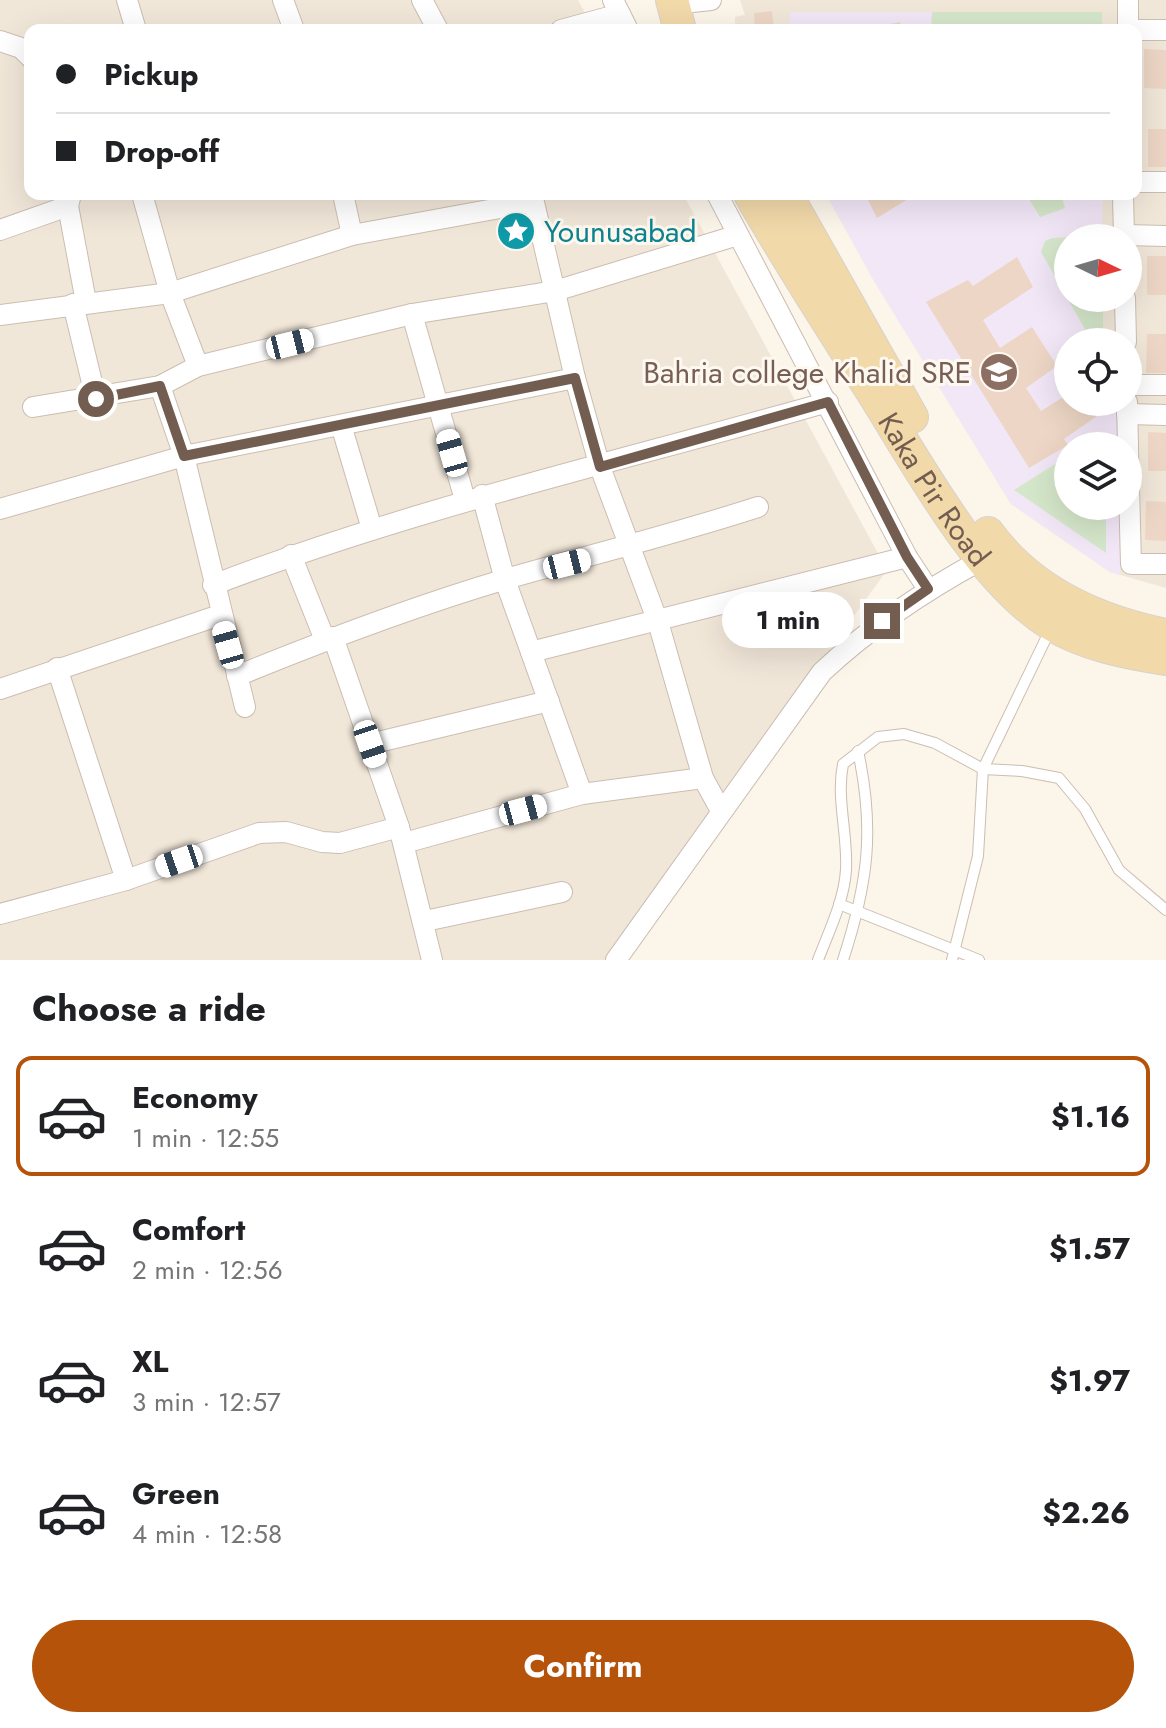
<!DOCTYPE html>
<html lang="en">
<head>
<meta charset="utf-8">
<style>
  body { margin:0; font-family:Jost,sans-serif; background:#f6f6f6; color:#202124; height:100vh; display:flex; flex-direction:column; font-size:30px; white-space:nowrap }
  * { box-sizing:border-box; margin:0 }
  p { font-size:26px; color:#757577 }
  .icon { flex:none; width:44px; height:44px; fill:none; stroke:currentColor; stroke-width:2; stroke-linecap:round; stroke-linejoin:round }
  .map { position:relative; height:960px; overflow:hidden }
  .panel { display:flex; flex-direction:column; background:#fff; flex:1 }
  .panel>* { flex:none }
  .banner { position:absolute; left:24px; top:24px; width:1118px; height:176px; border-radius:16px; box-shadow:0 8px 32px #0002; display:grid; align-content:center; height:176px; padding:0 32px; background:#fff }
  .needle { width:52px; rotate:95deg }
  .tools { position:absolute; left:1054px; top:224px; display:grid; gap:16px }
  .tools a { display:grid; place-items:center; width:88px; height:88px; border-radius:50%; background:#fff; box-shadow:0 8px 32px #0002; font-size:40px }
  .end { position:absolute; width:36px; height:36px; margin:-18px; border:10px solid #735d50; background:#fff; box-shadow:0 0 0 4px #fff }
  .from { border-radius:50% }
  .bubble { position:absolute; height:56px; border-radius:28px; background:#fff; box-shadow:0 8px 32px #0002; font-size:26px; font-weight:700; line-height:56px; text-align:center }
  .car { position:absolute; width:24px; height:48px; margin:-24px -12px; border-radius:10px; box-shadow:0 0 6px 2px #0007; background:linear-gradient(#fff 24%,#345 0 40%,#fff 0 76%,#345 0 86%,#fff 0) }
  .banner b { display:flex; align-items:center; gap:28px; height:76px; font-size:30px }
  .banner b+b { border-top:2px solid #e0e0e0 }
  .banner i { width:20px; height:20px; background:#202124 }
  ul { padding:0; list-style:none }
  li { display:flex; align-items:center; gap:24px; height:120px; margin:0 16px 12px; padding:0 16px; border:4px solid transparent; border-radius:16px }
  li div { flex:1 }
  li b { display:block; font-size:30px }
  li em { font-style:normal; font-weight:700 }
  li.current { border-color:#b45309 }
  li>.icon { width:72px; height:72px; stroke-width:1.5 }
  h2 { padding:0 32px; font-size:36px; line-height:96px }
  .primary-button { display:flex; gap:16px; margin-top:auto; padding:16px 32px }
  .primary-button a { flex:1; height:92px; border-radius:48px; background:#b45309; color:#fff; font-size:32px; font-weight:700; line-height:92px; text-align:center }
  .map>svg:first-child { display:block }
  .residential { fill:#f1e7d9; fill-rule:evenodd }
  .education { fill:#f2e7f7 }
  .green { fill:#d5e7ca }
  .building { fill:#edd6c5 }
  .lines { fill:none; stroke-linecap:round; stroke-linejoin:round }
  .service-casing { stroke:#ccbdb1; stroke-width:12 }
  .minor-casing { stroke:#ccbdb1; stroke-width:22 }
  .primary-casing { stroke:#d8d2ce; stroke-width:34 }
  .service { stroke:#fff; stroke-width:10 }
  .minor { stroke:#fff; stroke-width:20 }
  .primary { stroke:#f2d9aa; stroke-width:32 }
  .route { stroke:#735d50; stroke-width:10 }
  .labels { text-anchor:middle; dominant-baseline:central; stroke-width:6; stroke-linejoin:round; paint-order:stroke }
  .culture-label { font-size:30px; fill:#0d838f; stroke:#fdf9f0; text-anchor:start }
  .education-label { font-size:30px; fill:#785e54; stroke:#fdf9f0; text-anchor:end }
  .street-label { font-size:30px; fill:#735d50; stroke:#fdf9f0 }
</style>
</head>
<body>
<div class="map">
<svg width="1166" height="960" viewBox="0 0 1166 960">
  <rect width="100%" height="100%" fill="#fbf5ea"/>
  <g class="residential">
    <polygon points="0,0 578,0 594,30 30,30 30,194 683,194 887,570 607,960 0,960"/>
    <path d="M 740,0 L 1166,0 L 1166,588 L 1110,572 L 1011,504 L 874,281 L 826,194 L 1136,194 L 1136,30 L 735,30 L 735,17 L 745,15 ZM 1068,238 L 1128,238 L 1128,298 L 1068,298 ZM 1068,342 L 1128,342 L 1128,402 L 1068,402 ZM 1068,446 L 1128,446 L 1128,506 L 1068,506 Z"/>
  </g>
  <g class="education">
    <polygon points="790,12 1102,12 1102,30 789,30"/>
    <polygon points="826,194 1103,194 1102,238 1068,238 1068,298 1103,298 1103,342 1068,342 1068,402 1118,402 1119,446 1068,446 1068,506 1119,506 1120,575 1110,572 1011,504 874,281"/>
  </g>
  <g class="green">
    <polygon points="932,12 1102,12 1102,30 931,30"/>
    <polygon points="1026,194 1061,194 1065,208 1040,217"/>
    <polygon points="1102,236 1068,238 1068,298 1103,298 1103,339 1090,338 1041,252 1045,241 1052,238"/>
    <polygon points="1068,456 1068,506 1106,506 1106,553 1014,490"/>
  </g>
  <g class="building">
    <polygon points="772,11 774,30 755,30 754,13"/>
    <polygon points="900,22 901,30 868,30 867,29"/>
    <polygon points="1144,49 1166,50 1166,89 1144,88"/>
    <rect x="1148" y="129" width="18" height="38"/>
    <polygon points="865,194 916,194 877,218"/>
    <rect x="1147" y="256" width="19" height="39"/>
    <polygon points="1017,257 1033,287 983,320 1000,348 1032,327 1057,366 1026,388 1041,411 1068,394 1068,402 1107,402 1110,407 1064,439 1068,445 1029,468 926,302 968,280 973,286"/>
    <polygon points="1147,334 1166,334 1166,373 1146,373"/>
    <polygon points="1148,432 1166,433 1166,471 1148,471"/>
    <polygon points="1146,501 1166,502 1166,541 1145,540"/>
  </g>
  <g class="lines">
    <g class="service-casing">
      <g id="service">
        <polyline points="839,904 979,960"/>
        <path d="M 818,960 C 829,931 844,901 846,870 C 848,834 836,799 843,764 L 878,737 L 904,734 L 935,743 L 983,769 L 1022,771 L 1059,778 L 1085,809 L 1119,870 L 1166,910"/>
        <path d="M 843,960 C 868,883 875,830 858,751"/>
        <polyline points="952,960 978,856 983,769 1050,630"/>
      </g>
    </g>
    <g class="minor-casing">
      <g id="minor">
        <polyline points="127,0 136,30"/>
        <polyline points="283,0 294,30"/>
        <polyline points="422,0 438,30"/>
        <polyline points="613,0 628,30"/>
        <polyline points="674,4 711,0"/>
        <polyline points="561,30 620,14"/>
        <polyline points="1128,30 1166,30"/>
        <polyline points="1128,30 1128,0"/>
        <polyline points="0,41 21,48 30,57"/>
        <polyline points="1136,182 1166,182"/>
        <polyline points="71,194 68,206 86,302"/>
        <polyline points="142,194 170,293 198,366"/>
        <polyline points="343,194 352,235"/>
        <polyline points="532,194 575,378 600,467 658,622 703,778 720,809"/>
        <polyline points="717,194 907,557 928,589"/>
        <polyline points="1123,194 1124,238"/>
        <polyline points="0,230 68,206"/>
        <polyline points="1124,235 1166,236"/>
        <polyline points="1125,298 1126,342"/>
        <polyline points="73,304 96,399"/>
        <polyline points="412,314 465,500"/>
        <polyline points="0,315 170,293 352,235 533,202"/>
        <polyline points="1128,385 1166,385"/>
        <polyline points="160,386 184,456 245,707"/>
        <polyline points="1127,402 1128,446"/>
        <polyline points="33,407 160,386 198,366 412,314 555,291 738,235"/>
        <polyline points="1127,414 1166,415"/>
        <polyline points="341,425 372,529"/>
        <polyline points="1128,449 1131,564 1166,564"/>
        <polyline points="482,495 505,580 582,794"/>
        <polyline points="0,509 184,456 575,378"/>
        <polyline points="291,555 325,640"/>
        <path d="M 213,585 C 413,508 622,461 828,402"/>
        <polyline points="333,637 399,827 432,960"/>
        <polyline points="531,652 907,557"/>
        <polyline points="57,668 126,880"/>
        <path d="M 237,676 C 325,640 415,606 506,579 C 590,555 675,534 758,507"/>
        <polyline points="0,689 220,615"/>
        <polyline points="370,744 549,701"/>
        <polyline points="404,843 582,794 703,778"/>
        <polyline points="0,914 126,880 259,833 286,832 322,842 340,843 399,827"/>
        <polyline points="425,921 562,892"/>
        <path d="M 616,960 L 822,672 C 871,626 924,591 983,559"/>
      </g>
    </g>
    <g class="primary-casing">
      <g id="primary">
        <polyline points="672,0 680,30"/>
        <path id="s1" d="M 750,194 C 788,261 830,325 871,390 C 916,461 979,580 1051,624 C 1085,645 1127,653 1166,659"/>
        <polyline points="786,194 912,417"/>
        <path d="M 988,533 C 1031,592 1097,621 1166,635"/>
      </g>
    </g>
    <use href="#service" class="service"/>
    <use href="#minor" class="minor"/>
    <use href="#primary" class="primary"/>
  </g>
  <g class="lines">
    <polyline class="route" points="96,399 160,386 184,456 575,378 600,467 828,402 907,557 928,589 882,621"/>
  </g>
  <defs>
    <g id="sight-disc" transform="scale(2)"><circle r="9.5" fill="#0f9aa8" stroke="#fdf9f0"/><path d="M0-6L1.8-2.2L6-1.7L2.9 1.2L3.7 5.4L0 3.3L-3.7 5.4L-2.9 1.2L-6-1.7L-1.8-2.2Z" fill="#fff"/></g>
    <g id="university-disc" transform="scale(2)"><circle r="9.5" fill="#8d6e63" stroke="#fdf9f0"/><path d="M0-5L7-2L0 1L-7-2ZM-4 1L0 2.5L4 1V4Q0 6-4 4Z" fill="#fff"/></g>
  </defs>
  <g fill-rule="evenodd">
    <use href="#sight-disc" x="516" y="231"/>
    <use href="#university-disc" x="999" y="372"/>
  </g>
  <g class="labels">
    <g class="culture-label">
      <text x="544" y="231">Younusabad</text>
    </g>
    <g class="education-label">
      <text x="971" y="372">Bahria college Khalid SRE</text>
    </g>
    <g class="street-label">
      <text stroke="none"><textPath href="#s1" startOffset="348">Kaka Pir Road</textPath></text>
    </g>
  </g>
</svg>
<div class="tools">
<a><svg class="needle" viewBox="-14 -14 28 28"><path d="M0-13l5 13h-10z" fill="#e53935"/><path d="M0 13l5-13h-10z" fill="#757577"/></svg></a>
<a><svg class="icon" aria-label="locate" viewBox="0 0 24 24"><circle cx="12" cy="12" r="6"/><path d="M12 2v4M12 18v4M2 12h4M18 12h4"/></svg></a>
<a><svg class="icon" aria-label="layers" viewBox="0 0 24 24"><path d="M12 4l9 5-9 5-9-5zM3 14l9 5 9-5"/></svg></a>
</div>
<i class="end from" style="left:96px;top:399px"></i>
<i class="end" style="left:882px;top:621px"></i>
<div class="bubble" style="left:722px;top:592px;width:132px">1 min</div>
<i class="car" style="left:290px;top:344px;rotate:76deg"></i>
<i class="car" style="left:452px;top:453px;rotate:344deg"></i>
<i class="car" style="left:567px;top:564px;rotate:76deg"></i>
<i class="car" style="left:228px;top:645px;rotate:344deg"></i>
<i class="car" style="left:370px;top:744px;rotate:161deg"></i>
<i class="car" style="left:523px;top:810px;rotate:75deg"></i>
<i class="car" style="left:179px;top:861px;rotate:251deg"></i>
<div class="banner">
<b><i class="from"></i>Pickup</b>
<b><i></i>Drop-off</b>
</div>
</div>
<section class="panel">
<h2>Choose a ride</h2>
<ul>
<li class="current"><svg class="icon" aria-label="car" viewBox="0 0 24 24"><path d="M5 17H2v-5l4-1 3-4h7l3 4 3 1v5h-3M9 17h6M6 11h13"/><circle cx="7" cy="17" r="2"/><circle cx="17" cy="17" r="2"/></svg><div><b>Economy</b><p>1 min · 12:55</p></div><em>$1.16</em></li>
<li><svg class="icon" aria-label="car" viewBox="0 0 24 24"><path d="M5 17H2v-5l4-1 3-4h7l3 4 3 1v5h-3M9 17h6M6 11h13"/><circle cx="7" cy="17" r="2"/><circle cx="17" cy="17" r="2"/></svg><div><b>Comfort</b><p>2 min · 12:56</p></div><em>$1.57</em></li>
<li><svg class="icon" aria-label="car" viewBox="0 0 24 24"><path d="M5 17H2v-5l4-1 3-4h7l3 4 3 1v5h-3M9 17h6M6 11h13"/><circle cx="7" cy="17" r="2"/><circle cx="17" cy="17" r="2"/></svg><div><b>XL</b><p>3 min · 12:57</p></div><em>$1.97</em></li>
<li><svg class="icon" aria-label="car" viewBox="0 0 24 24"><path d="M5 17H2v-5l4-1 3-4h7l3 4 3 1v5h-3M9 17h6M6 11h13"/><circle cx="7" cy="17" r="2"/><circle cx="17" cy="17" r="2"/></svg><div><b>Green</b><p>4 min · 12:58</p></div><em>$2.26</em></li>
</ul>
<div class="primary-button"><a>Confirm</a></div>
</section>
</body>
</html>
